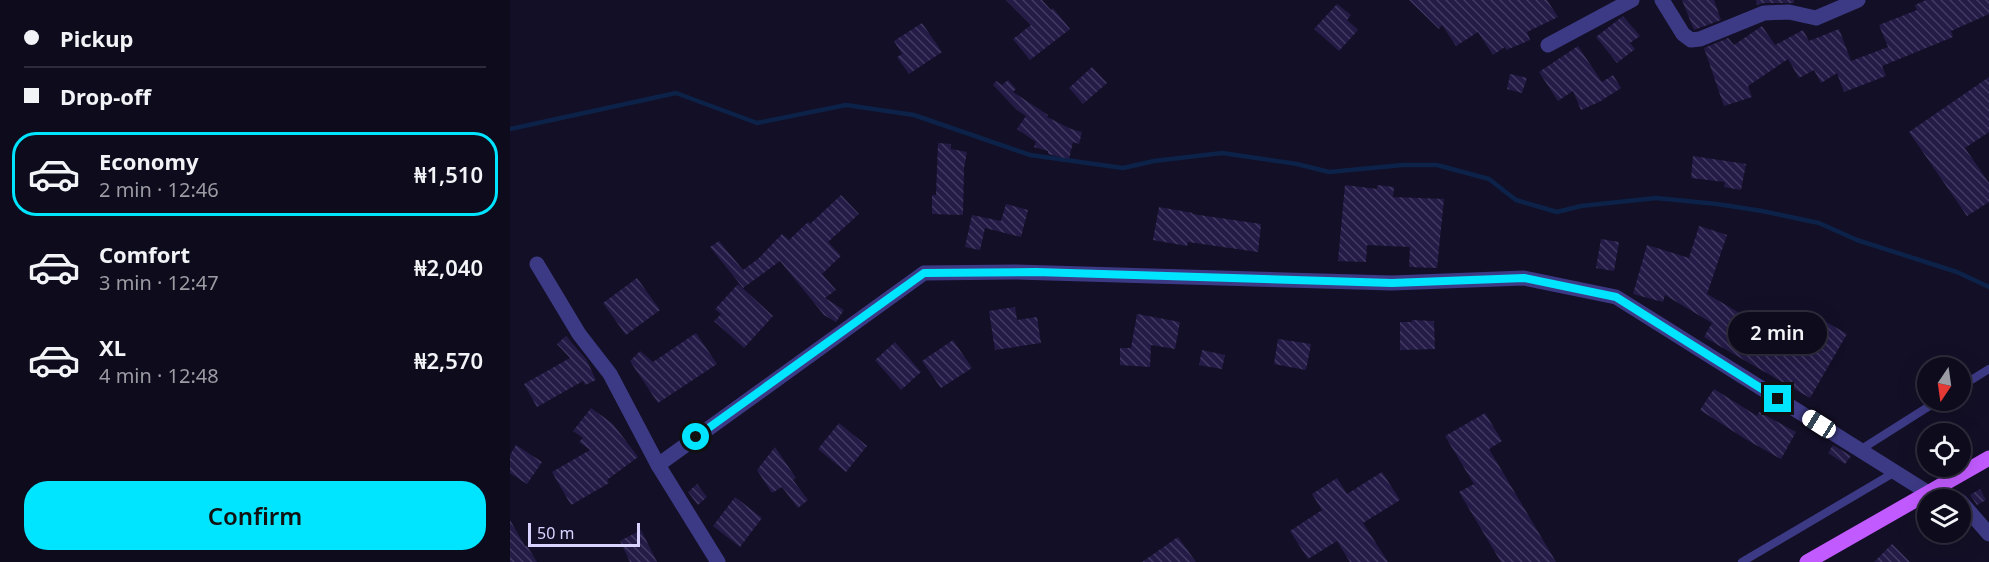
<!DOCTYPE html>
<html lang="en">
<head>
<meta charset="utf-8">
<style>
  body { margin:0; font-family:"Noto Sans",sans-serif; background:#1c1929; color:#f1f3f6; height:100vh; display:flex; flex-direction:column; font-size:22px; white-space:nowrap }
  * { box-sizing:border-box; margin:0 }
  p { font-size:20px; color:#9b9ba3 }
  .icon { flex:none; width:33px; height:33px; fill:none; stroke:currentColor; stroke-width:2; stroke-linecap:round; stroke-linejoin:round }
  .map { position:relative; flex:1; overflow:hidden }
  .sheet { display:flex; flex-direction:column; background:#0e0b1c; width:510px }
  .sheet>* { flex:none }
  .guide { display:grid; align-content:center; height:132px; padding:0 24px; background:#0e0b1c }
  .needle { width:39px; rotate:193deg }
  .controls { position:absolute; left:1407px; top:357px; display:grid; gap:12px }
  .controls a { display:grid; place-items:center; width:54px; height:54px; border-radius:50%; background:#0e0b1c; box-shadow:0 6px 24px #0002,0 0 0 2px #2e2b3b; font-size:30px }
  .scale { position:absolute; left:18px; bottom:15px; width:112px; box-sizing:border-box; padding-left:6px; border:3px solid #d9d4ff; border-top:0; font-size:16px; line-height:21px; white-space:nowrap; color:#d9d4ff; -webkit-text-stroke:4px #130f26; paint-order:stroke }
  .end { position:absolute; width:27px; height:27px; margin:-14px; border:8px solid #00e5ff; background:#111; box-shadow:0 0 0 3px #111 }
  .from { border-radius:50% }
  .bubble { position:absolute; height:42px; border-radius:21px; background:#0e0b1c; box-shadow:0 6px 24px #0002,0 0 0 2px #2e2b3b; font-size:20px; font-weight:600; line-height:42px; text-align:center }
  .car { position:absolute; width:18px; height:36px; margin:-18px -9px; border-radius:8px; box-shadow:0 0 4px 2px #0007; background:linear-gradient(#fff 24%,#345 0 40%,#fff 0 76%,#345 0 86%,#fff 0) }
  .guide b { display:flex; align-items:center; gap:21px; height:57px; font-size:22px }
  .guide b+b { border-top:2px solid #2e2b3b }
  .guide i { width:15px; height:15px; background:#f1f3f6 }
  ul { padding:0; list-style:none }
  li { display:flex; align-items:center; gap:18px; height:84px; margin:0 12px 9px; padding:0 12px; border:3px solid transparent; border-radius:24px }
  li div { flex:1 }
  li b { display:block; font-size:22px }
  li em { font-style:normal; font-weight:600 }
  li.selected { border-color:#00e5ff }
  li>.icon { width:54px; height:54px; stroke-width:1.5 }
  .primary-button { display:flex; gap:12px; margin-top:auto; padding:12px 24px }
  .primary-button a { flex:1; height:69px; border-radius:24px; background:#00e5ff; color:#111; font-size:24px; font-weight:600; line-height:69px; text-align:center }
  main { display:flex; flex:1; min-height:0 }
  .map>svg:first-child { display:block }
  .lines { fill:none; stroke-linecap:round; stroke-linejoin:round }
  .stream { stroke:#0c2248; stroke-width:4.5 }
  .building { fill:url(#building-back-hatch) }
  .service { stroke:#3d3a85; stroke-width:8 }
  .minor { stroke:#3d3a85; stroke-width:15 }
  .primary { stroke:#c25bff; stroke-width:15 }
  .route { stroke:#00e5ff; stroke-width:8 }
</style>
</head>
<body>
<main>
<section class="sheet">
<div class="guide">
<b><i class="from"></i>Pickup</b>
<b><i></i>Drop-off</b>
</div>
<ul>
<li class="selected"><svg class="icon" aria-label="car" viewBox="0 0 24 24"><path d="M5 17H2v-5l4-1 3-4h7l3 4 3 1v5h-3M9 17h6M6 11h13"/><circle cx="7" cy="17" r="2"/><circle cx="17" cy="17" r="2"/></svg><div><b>Economy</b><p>2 min · 12:46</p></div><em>₦1,510</em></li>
<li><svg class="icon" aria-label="car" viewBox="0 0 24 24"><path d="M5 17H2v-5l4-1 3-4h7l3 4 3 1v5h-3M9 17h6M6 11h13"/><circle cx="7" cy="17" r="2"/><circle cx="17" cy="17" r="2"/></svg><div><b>Comfort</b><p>3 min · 12:47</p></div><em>₦2,040</em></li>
<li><svg class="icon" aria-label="car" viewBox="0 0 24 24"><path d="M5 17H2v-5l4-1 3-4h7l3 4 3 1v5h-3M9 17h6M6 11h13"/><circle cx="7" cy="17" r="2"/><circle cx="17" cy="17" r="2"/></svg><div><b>XL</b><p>4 min · 12:48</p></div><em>₦2,570</em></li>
</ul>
<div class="primary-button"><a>Confirm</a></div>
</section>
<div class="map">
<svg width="1479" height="562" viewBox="0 0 1479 562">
  <defs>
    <pattern id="building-back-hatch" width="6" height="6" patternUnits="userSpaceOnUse" patternTransform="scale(1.5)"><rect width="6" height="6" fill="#241b47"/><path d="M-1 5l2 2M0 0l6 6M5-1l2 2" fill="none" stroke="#433b63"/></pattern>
  </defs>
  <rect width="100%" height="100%" fill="#130f26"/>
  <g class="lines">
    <polyline class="stream" points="0,129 166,93 247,123 336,105 404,115 520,155 613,168 644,161 712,153 787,164 819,172 893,165 927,165 979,179 1006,200 1047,212 1071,206 1146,198 1207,204 1252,211 1309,223 1347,240 1447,272 1479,287"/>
  </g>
  <g class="building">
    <polygon points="496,0 532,0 541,10 543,8 560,29 520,60 503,39 521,25"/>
    <polygon points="899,0 1037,0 1048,17 1017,32 1020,40 996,50 995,47 983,55 968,32 946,46 932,25 929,29"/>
    <polygon points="1172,0 1204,0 1211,20 1184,30"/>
    <polygon points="1246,0 1284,0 1284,3 1254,3 1247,5"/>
    <polygon points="1416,0 1479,0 1479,14 1441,31 1443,37 1372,66 1376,76 1334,92 1327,73 1311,83 1304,70 1289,78 1278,59 1238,86 1242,97 1214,106 1194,48 1218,38 1224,45 1252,26 1265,45 1293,30 1299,41 1329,29 1341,61 1378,47 1369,25 1407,10 1405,5"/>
    <polygon points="827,4 841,15 837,20 848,30 829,51 804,29"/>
    <polygon points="1113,16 1130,36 1120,43 1125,49 1107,63 1086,37"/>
    <polygon points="412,23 432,52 399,74 387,57 392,54 384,41"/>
    <polygon points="1068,46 1092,82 1103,75 1111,88 1089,102 1071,110 1063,91 1048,101 1029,72"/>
    <polygon points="582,67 597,83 573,104 559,88"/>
    <polygon points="1000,74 1017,78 1012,93 997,89"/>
    <polygon points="1479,77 1479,132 1455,148 1479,183 1479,202 1457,216 1399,132"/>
    <polygon points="498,80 506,89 503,92 538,115 537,117 561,129 572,132 569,144 563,142 559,159 538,154 538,151 524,147 526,142 507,129 516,116 507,110 483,85 486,81 492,85"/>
    <polygon points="428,143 441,144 441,149 457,152 454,168 453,215 422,214 422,195 426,195"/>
    <polygon points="1183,156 1236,164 1231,190 1214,187 1215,182 1181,178"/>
    <polygon points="835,185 867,189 867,185 884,187 883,197 934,199 927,268 899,267 900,247 857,245 856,262 828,261"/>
    <polygon points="331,195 349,214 318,242 331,256 312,274 326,290 315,298 334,310 326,322 314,315 270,261 233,288 200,247 209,241 233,270 248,259 272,234 279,240 298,222 300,224"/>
    <polygon points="496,204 518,210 511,237 475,228 470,250 455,247 462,215 491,221"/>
    <polygon points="649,207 683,213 682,214 751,224 748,252 678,242 677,246 643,240"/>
    <polygon points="1189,226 1217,235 1197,294 1288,347 1306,316 1337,334 1300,398 1194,337 1202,323 1155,295 1153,302 1123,294 1137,245 1179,258"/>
    <polygon points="1091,239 1109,242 1104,271 1086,268"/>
    <polygon points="127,278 150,310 116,335 93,303"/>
    <polygon points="228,284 263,316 234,348 204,321 211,314 205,309"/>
    <polygon points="505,307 507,320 527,317 531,343 485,350 479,311"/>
    <polygon points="627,314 670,322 665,349 641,345 640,367 610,365 610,348 621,348"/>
    <polygon points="902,320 924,321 925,349 890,350 890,322 902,322"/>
    <polygon points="186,333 207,364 148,403 120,361 130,351 143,362"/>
    <polygon points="56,336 76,359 86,380 75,385 73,381 27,407 14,384 60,358 47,344"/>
    <polygon points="768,339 801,344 796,370 764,364"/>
    <polygon points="443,340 462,368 431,388 412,361"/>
    <polygon points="385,342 411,372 391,390 365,360"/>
    <polygon points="692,350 715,355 712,369 689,365"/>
    <polygon points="1204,389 1247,416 1249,412 1286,432 1271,459 1237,440 1190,410"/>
    <polygon points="81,408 103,424 128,457 97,480 99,483 61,505 42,472 80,450 69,442 73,438 63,431"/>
    <polygon points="975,413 992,441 979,449 1046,562 991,562 949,492 964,484 935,436"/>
    <polygon points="329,423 357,446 336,472 308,449"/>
    <polygon points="6,445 32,462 17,484 0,473 0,455"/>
    <polygon points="1323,445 1341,456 1335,464 1318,453"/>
    <polygon points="265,447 286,478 283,480 298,500 288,508 272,487 262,493 247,470"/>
    <polygon points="872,472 890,500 853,523 878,562 840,562 827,541 798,559 780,531 812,510 802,494 827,478 837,494"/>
    <polygon points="187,484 197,497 188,505 178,492"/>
    <polygon points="1470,489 1476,500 1467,505 1460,495"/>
    <polygon points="225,497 252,518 230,547 203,526"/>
    <polygon points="0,520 15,546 17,546 27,562 0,562"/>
    <polygon points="131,530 147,562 120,562 110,541"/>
    <polygon points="668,537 686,562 632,562"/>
    <polygon points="1382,544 1400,562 1364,562"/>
  </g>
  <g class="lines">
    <g class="service">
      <polyline points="1450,387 1479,369"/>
      <polyline points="1350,450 1429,400"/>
      <polyline points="1232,562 1385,472"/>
    </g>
    <g class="minor">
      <polyline points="1152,0 1173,34 1181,40 1190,39 1254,13 1279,12 1306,18 1348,0"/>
      <polyline points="1038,45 1122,0"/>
      <polyline points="27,264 69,334 100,374 148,465 208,562"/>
      <polyline points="148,465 414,273 505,272 882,283 1014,278 1106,297 1417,492"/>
      <polyline points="1450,501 1479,534"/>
    </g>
    <polyline class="primary" points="1297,562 1479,458"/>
  </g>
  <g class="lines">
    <polyline class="route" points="186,437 414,273 526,272 882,283 1014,278 1106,297 1268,399"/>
  </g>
</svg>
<div class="controls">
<a><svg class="needle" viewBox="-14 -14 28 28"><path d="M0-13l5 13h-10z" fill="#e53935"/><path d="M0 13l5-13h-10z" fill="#9b9ba3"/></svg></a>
<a><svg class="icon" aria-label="locate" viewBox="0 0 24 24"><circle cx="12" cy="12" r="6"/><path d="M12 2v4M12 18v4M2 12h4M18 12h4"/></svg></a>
<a><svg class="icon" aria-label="layers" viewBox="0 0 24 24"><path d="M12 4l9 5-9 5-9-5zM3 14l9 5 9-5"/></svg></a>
</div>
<div class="scale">50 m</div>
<i class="end from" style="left:186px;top:437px"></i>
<i class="end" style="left:1268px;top:399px"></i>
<div class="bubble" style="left:1218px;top:312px;width:99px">2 min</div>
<i class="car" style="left:1309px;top:424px;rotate:302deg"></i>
</div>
</main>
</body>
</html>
